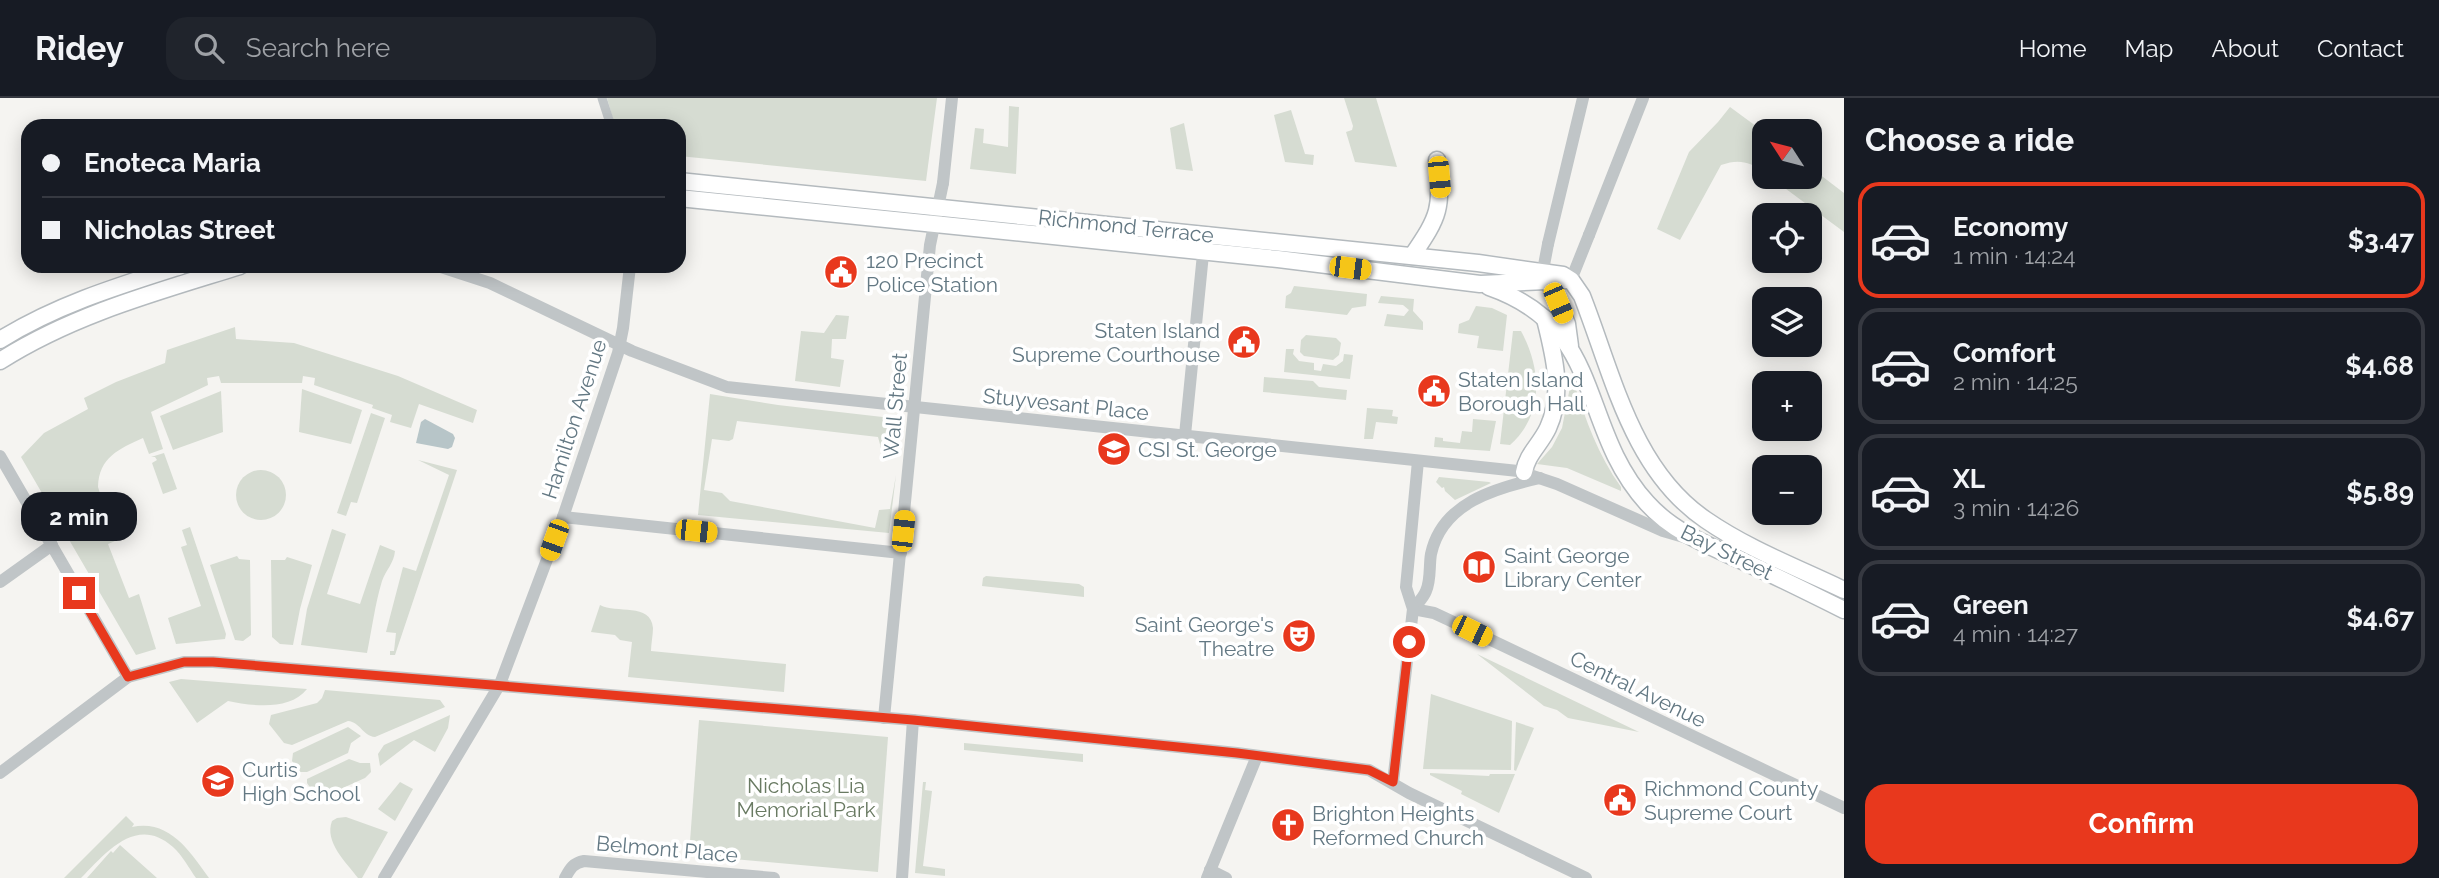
<!DOCTYPE html>
<html lang="en">
<head>
<meta charset="utf-8">
<style>
  body { margin:0; font-family:Raleway,sans-serif; background:#20242c; color:#f1f3f6; height:100vh; display:flex; flex-direction:column; font-size:26px; white-space:nowrap }
  * { box-sizing:border-box; margin:0 }
  p { font-size:23px; color:#9ea1a6 }
  .icon { flex:none; width:38px; height:38px; fill:none; stroke:currentColor; stroke-width:2; stroke-linecap:round; stroke-linejoin:round }
  .map { position:relative; flex:1; overflow:hidden }
  .drawer { display:flex; flex-direction:column; background:#171b24; width:595px }
  .drawer>* { flex:none }
  .banner { position:absolute; left:21px; top:21px; width:665px; height:154px; border-radius:21px; box-shadow:0 4px 18px #0003; display:grid; align-content:center; height:154px; padding:0 21px; background:#171b24 }
  .needle { width:46px; rotate:306deg }
  .controls { position:absolute; left:1752px; top:21px; display:grid; gap:14px }
  .controls a { display:grid; place-items:center; width:70px; height:70px; border-radius:14px; background:#171b24; box-shadow:0 4px 18px #0003; font-size:35px }
  .end { position:absolute; width:32px; height:32px; margin:-16px; border:9px solid #e8381d; background:#fff; box-shadow:0 0 0 4px #fff }
  .from { border-radius:50% }
  .bubble { position:absolute; height:49px; border-radius:21px; background:#171b24; box-shadow:0 4px 18px #0003; font-size:23px; font-weight:700; line-height:49px; text-align:center }
  .car { position:absolute; width:21px; height:42px; margin:-21px -10px; border-radius:9px; box-shadow:0 0 5px 2px #0007; background:linear-gradient(#f5c518 24%,#345 0 40%,#f5c518 0 76%,#345 0 86%,#f5c518 0) }
  .banner b { display:flex; align-items:center; gap:24px; height:66px; font-size:26px }
  .banner b+b { border-top:2px solid #363941 }
  .banner i { width:18px; height:18px; background:#f1f3f6 }
  ul { padding:0; list-style:none }
  li { display:flex; align-items:center; gap:21px; height:116px; margin:0 14px 10px; padding:0 7px; border:4px solid #363941; border-radius:21px }
  li div { flex:1 }
  li b { display:block; font-size:26px }
  li em { font-style:normal; font-weight:700 }
  li.on { border-color:#e8381d }
  li>.icon { width:63px; height:63px; stroke-width:1.5 }
  h2 { padding:0 21px; font-size:32px; line-height:84px }
  .action { display:flex; gap:14px; margin-top:auto; padding:14px 21px }
  .action a { flex:1; height:80px; border-radius:21px; background:#e8381d; color:#fff; font-size:28px; font-weight:700; line-height:80px; text-align:center }
  header { display:flex; align-items:center; gap:42px; box-sizing:border-box; height:98px; padding:0 35px; background:#171b24; border-bottom:2px solid #363941 }
  header strong { font-size:33px }
  nav { display:flex; gap:38px; margin-inline-start:auto; font-size:24px }
  .search { width:490px; height:63px; background:#20242c; display:flex; align-items:center; gap:18px; box-sizing:border-box; padding:0 24px; border-radius:21px; color:#9ea1a6; font-size:26px }
  main { display:flex; flex:1; min-height:0 }
  .map>svg:first-child { display:block }
  .green { fill:#d6dcd2 }
  .water { fill:#b7c5c8 }
  .lines { fill:none; stroke-linecap:round; stroke-linejoin:round }
  .secondary-casing { stroke:#b4babe; stroke-width:19 }
  .pedestrian { stroke:#c0c5c7; stroke-width:9 }
  .minor { stroke:#c0c5c7; stroke-width:12 }
  .secondary { stroke:#fff; stroke-width:16 }
  .minor-bridge { stroke:#c0c5c7; stroke-width:12 }
  .route { stroke:#e8381d; stroke-width:9 }
  .labels { text-anchor:middle; dominant-baseline:central; stroke-width:7; stroke-linejoin:round; paint-order:stroke }
  .street-label { font-size:21px; fill:#637883; stroke:#fff }
  .poi-label { font-size:21px; fill:#637883; stroke:#fff; text-anchor:start }
  .park-label { font-size:21px; fill:#697a62; stroke:#fff }
</style>
</head>
<body>
<header>
<strong>Ridey</strong>
<div class="search"><svg class="icon" aria-label="search" viewBox="0 0 24 24"><circle cx="10" cy="10" r="6"/><path d="M15 15l6 6"/></svg>Search here</div>
<nav><a>Home</a><a>Map</a><a>About</a><a>Contact</a></nav>
</header>
<main>
<div class="map">
<svg width="1844" height="780" viewBox="0 0 1844 780">
  <rect width="100%" height="100%" fill="#f5f4f1"/>
  <g class="green">
    <polygon points="607,0 937,0 926,83 679,58 679,28 615,28"/>
    <polygon points="1344,0 1376,0 1397,69 1355,64 1346,34 1352,32 1353,28"/>
    <polygon points="1009,8 1019,9 1016,76 970,71 975,30 984,31 983,45 1008,49"/>
    <path d="M 1730,9 L 1764,34 L 1764,74 C 1749,63 1738,61 1721,67 L 1680,142 L 1657,131 L 1689,54 L 1718,24 Z"/>
    <polygon points="1291,12 1305,56 1314,57 1313,67 1285,64 1274,17"/>
    <polygon points="1184,25 1193,73 1176,71 1170,30"/>
    <polygon points="1810,69 1844,95 1844,134 1770,79 1810,79"/>
    <polygon points="1294,188 1367,196 1366,208 1352,210 1347,217 1285,210 1286,198 1291,195"/>
    <polygon points="1381,198 1414,201 1413,213 1423,224 1423,232 1384,228 1387,216 1404,218 1409,212 1403,207 1378,205"/>
    <polygon points="1476,208 1492,210 1507,217 1503,253 1477,250 1479,238 1458,235 1459,226 1469,222"/>
    <polygon points="836,217 849,218 846,241 832,241 831,260 844,262 840,289 795,283 801,233 824,235"/>
    <path d="M 235,229 L 236,241 L 294,245 L 398,278 L 477,312 L 473,325 L 419,306 L 411,330 L 390,324 L 392,317 L 372,310 L 373,307 L 314,287 L 315,280 L 303,278 L 302,285 L 221,285 L 219,278 L 207,280 L 208,287 L 151,314 L 163,351 L 149,356 L 143,340 C 119,351 99,359 98,389 L 115,443 L 108,446 L 129,500 L 139,496 L 156,551 L 136,557 L 21,359 L 44,335 L 88,311 L 84,300 L 116,284 L 165,265 L 167,252 Z"/>
    <path d="M 1513,233 L 1521,233 C 1541,270 1545,316 1510,347 L 1500,346 Z"/>
    <polygon points="1306,237 1336,240 1341,245 1339,257 1333,262 1304,258 1300,254 1301,242"/>
    <polygon points="1286,251 1294,251 1293,256 1299,263 1314,265 1314,272 1321,273 1323,266 1336,268 1343,263 1344,256 1353,257 1350,281 1284,274"/>
    <polygon points="1264,279 1313,283 1319,289 1347,292 1346,302 1263,294"/>
    <path d="M 1571,284 L 1574,285 C 1586,323 1598,357 1621,389 L 1621,393 L 1567,370 L 1537,366 L 1552,349 L 1562,330 Z"/>
    <polygon points="302,291 362,312 351,346 299,334"/>
    <polygon points="221,293 223,334 173,352 160,318"/>
    <polygon points="710,296 778,307 900,321 898,356 894,352 881,350 878,339 737,323 733,341 729,343 712,341 704,392 722,395 730,403 875,430 879,412 890,411 896,377 889,435 698,417"/>
    <polygon points="1367,310 1393,312 1392,318 1398,319 1397,326 1376,324 1373,341 1364,341"/>
    <polygon points="371,315 385,320 357,405 351,404 346,418 337,415"/>
    <polygon points="1473,321 1496,323 1490,353 1434,349 1435,339 1443,340 1443,343 1460,345 1462,333 1472,334"/>
    <polygon points="164,355 177,391 163,396 152,365 157,362 155,359 151,359"/>
    <polygon points="418,362 457,372 395,557 390,557 390,553 394,553 396,535 386,534 403,469 416,473 449,377"/>
    <circle cx="261" cy="397" r="25"/>
    <polygon points="1439,379 1489,384 1491,385 1455,402 1445,393 1444,389 1442,390 1436,384"/>
    <polygon points="190,429 226,536 225,541 176,546 168,520 201,508 181,449 187,447 182,432"/>
    <path d="M 332,431 L 346,436 L 327,496 L 360,506 L 380,447 L 395,453 C 394,465 386,472 382,483 C 375,506 372,531 367,555 L 301,547 L 307,511 Z"/>
    <polygon points="237,458 239,461 250,462 251,537 243,543 235,542 210,467"/>
    <polygon points="287,459 312,467 300,511 293,547 280,546 272,539 271,462 285,462"/>
    <polygon points="986,478 1079,486 1084,489 1084,499 982,488 983,480"/>
    <path d="M 600,507 C 616,516 651,504 653,530 C 653,537 651,546 651,553 L 786,566 L 784,594 L 628,579 L 632,544 L 620,542 L 615,537 L 591,534 Z"/>
    <polygon points="1477,556 1639,634 1568,620 1557,612 1544,608"/>
    <path d="M 181,581 L 307,591 C 290,613 252,608 228,603 L 197,625 L 169,584 Z"/>
    <path d="M 325,592 L 440,602 L 445,609 L 375,639 C 363,638 360,624 348,623 L 292,647 L 284,645 L 269,626 L 271,617 L 317,605 L 322,600 Z"/>
    <polygon points="1431,596 1512,623 1511,672 1423,671"/>
    <polygon points="450,617 448,630 435,654 414,642 380,668 378,656 384,647"/>
    <polygon points="699,622 888,639 878,774 689,757"/>
    <polygon points="1516,624 1534,630 1516,673 1514,672"/>
    <polygon points="348,629 361,638 351,645 348,655 307,674 300,674 292,663 293,655"/>
    <polygon points="964,645 1083,656 1083,664 964,652"/>
    <path d="M 349,661 L 360,665 L 370,665 L 371,674 L 365,680 L 325,698 C 315,699 312,692 307,685 L 307,681 Z"/>
    <polygon points="1430,675 1489,678 1490,676 1515,676 1499,715 1461,696 1462,693 1430,677"/>
    <polygon points="400,684 413,691 395,723 378,711"/>
    <polygon points="923,684 926,684 925,692 932,693 923,768 945,771 945,778 915,775"/>
    <path d="M 126,718 L 134,726 L 132,729 C 170,721 190,754 209,780 L 196,780 C 189,770 182,757 173,749 C 136,716 105,756 81,780 L 64,780 Z"/>
    <path d="M 346,719 L 388,734 L 362,780 L 358,780 C 346,764 324,744 332,723 L 337,720 Z"/>
    <polygon points="120,747 157,780 87,780 111,753 113,755"/>
  </g>
  <polygon class="water" points="425,321 453,336 455,340 452,349 448,351 416,345 421,324"/>
  <g class="lines">
    <g class="secondary-casing">
      <g id="secondary">
        <path d="M 679,83 L 1478,165 L 1563,177 L 1571,182 L 1582,198 C 1613,277 1632,372 1706,422 C 1748,451 1798,470 1844,492"/>
        <polyline points="679,100 1278,161 1480,186 1569,182"/>
        <path d="M 1412,158 C 1440,117 1442,111 1437,62"/>
        <polyline points="1549,184 1567,226 1570,248"/>
        <path d="M 1489,189 C 1607,230 1577,328 1647,405 C 1674,435 1712,449 1747,465 C 1780,480 1812,496 1844,512"/>
        <path d="M 0,242 C 56,207 118,188 181,168"/>
        <path d="M 0,263 C 74,216 157,194 240,168"/>
        <path d="M 1524,374 C 1527,356 1540,347 1548,330 C 1564,295 1554,257 1545,221"/>
      </g>
    </g>
    <polyline class="pedestrian" points="602,0 611,28"/>
    <g class="minor">
      <polyline points="438,168 490,185 632,253 727,289 1518,373 1557,386 1663,433 1687,440"/>
      <polyline points="1548,180 1544,167 1548,146"/>
      <polyline points="1571,182 1589,137"/>
      <polyline points="1185,337 1204,146"/>
      <polyline points="0,358 128,579"/>
      <polyline points="563,419 901,455"/>
      <polyline points="0,484 52,447"/>
      <polyline points="1413,511 1434,515 1449,522 1844,710"/>
      <path d="M 1413,511 C 1417,506 1424,499 1426,493 C 1431,483 1429,467 1431,456 C 1442,405 1495,390 1540,380"/>
      <polyline points="884,620 930,147 943,85"/>
      <polyline points="0,675 128,579 184,564 213,564 913,622 1237,655 1369,672 1409,695 1586,780"/>
      <polyline points="1393,684 1413,511 1406,489 1418,363"/>
      <polyline points="1210,772 1226,780"/>
      <polyline points="384,780 500,586 563,419 618,255 623,230 630,168"/>
      <path d="M 565,780 C 570,771 573,765 584,763 L 774,780"/>
      <polyline points="902,780 913,622"/>
      <polyline points="1207,780 1257,658"/>
    </g>
    <use href="#secondary" class="secondary"/>
    <g class="minor-bridge">
      <polyline points="943,85 952,0"/>
      <polyline points="1589,137 1643,0"/>
      <polyline points="1548,146 1583,0"/>
    </g>
  </g>
  <g class="lines">
    <polyline class="route" points="79,495 128,579 184,564 213,564 913,622 1237,655 1369,672 1393,684 1409,544"/>
  </g>
  <defs>
    <g id="civic-disc" transform="scale(1.75)"><circle r="9.5" fill="#e8381d" stroke="#fff"/><path d="M-.6-6.5H3V-4.5H.6V-3L4-1V1h2V6H-6V1h2V-1L-.6-3ZM-1.2 2.5V6h2.4V2.5Z" fill="#fff"/></g>
    <g id="university-disc" transform="scale(1.75)"><circle r="9.5" fill="#e8381d" stroke="#fff"/><path d="M0-5L7-2L0 1L-7-2ZM-4 1L0 2.5L4 1V4Q0 6-4 4Z" fill="#fff"/></g>
    <g id="library-disc" transform="scale(1.75)"><circle r="9.5" fill="#e8381d" stroke="#fff"/><path d="M-6-4Q-3-5.5-.7-3.5V5Q-3 3-6 4ZM6-4Q3-5.5 .7-3.5V5Q3 3 6 4Z" fill="#fff"/></g>
    <g id="theatre-disc" transform="scale(1.75)"><circle r="9.5" fill="#e8381d" stroke="#fff"/><path d="M-5-5.5Q0-4 5-5.5V0Q5 5 0 6Q-5 5-5 0ZM-3.3-2.5H-1v1.5H-3.3ZM1-2.5H3.3v1.5H1ZM-2.8 1Q0 5.5 2.8 1Z" fill="#fff"/></g>
    <g id="school-disc" transform="scale(1.75)"><circle r="9.5" fill="#e8381d" stroke="#fff"/><path d="M0-5L7-2L0 1L-7-2ZM-4 1L0 2.5L4 1V4Q0 6-4 4Z" fill="#fff"/></g>
    <g id="church-disc" transform="scale(1.75)"><circle r="9.5" fill="#e8381d" stroke="#fff"/><path d="M-1.2-6h2.4v3.5h3.3v2.4h-3.3V6h-2.4V-.1h-3.3v-2.4h3.3Z" fill="#fff"/></g>
  </defs>
  <g fill-rule="evenodd">
    <use href="#civic-disc" x="841" y="174"/>
    <use href="#civic-disc" x="1244" y="244"/>
    <use href="#civic-disc" x="1434" y="293"/>
    <use href="#university-disc" x="1114" y="351"/>
    <use href="#library-disc" x="1479" y="469"/>
    <use href="#theatre-disc" x="1299" y="538"/>
    <use href="#school-disc" x="218" y="683"/>
    <use href="#civic-disc" x="1620" y="702"/>
    <use href="#church-disc" x="1288" y="727"/>
  </g>
  <g class="labels">
    <g class="street-label">
      <text transform="translate(1126 128) rotate(6)">Richmond Terrace</text>
      <text transform="translate(1066 306) rotate(6)">Stuyvesant Place</text>
      <text transform="translate(895 308) rotate(-85)">Wall Street</text>
      <text transform="translate(574 321) rotate(-72)">Hamilton Avenue</text>
      <text transform="translate(1727 454) rotate(26)">Bay Street</text>
      <text transform="translate(1638 591) rotate(26)">Central Avenue</text>
      <text transform="translate(667 751) rotate(5)">Belmont Place</text>
    </g>
    <g class="poi-label">
      <text x="866" y="162">120 Precinct<tspan x="866" dy="24">Police Station</tspan></text>
      <text x="1220" y="232" text-anchor="end">Staten Island<tspan x="1220" dy="24">Supreme Courthouse</tspan></text>
      <text x="1458" y="281">Staten Island<tspan x="1458" dy="24">Borough Hall</tspan></text>
      <text x="1138" y="351">CSI St. George</text>
      <text x="1504" y="457">Saint George<tspan x="1504" dy="24">Library Center</tspan></text>
      <text x="1274" y="526" text-anchor="end">Saint George's<tspan x="1274" dy="24">Theatre</tspan></text>
      <text x="242" y="671">Curtis<tspan x="242" dy="24">High School</tspan></text>
      <text x="1644" y="690">Richmond County<tspan x="1644" dy="24">Supreme Court</tspan></text>
      <text x="1312" y="715">Brighton Heights<tspan x="1312" dy="24">Reformed Church</tspan></text>
    </g>
    <g class="park-label">
      <text x="806" y="687">Nicholas Lia<tspan x="806" dy="24">Memorial Park</tspan></text>
    </g>
  </g>
</svg>
<div class="controls">
<a><svg class="needle" viewBox="-14 -14 28 28"><path d="M0-13l5 13h-10z" fill="#e53935"/><path d="M0 13l5-13h-10z" fill="#9ea1a6"/></svg></a>
<a><svg class="icon" aria-label="locate" viewBox="0 0 24 24"><circle cx="12" cy="12" r="6"/><path d="M12 2v4M12 18v4M2 12h4M18 12h4"/></svg></a>
<a><svg class="icon" aria-label="layers" viewBox="0 0 24 24"><path d="M12 4l9 5-9 5-9-5zM3 14l9 5 9-5"/></svg></a>
<a>+</a>
<a>−</a>
</div>
<i class="end from" style="left:1409px;top:544px"></i>
<i class="end" style="left:79px;top:495px"></i>
<div class="bubble" style="left:21px;top:394px;width:116px">2 min</div>
<i class="car" style="left:1439px;top:79px;rotate:175deg"></i>
<i class="car" style="left:1350px;top:170px;rotate:97deg"></i>
<i class="car" style="left:1558px;top:205px;rotate:157deg"></i>
<i class="car" style="left:696px;top:433px;rotate:96deg"></i>
<i class="car" style="left:903px;top:433px;rotate:6deg"></i>
<i class="car" style="left:554px;top:442px;rotate:200deg"></i>
<i class="car" style="left:1472px;top:533px;rotate:116deg"></i>
<div class="banner">
<b><i class="from"></i>Enoteca Maria</b>
<b><i></i>Nicholas Street</b>
</div>
</div>
<section class="drawer">
<h2>Choose a ride</h2>
<ul>
<li class="on"><svg class="icon" aria-label="car" viewBox="0 0 24 24"><path d="M5 17H2v-5l4-1 3-4h7l3 4 3 1v5h-3M9 17h6M6 11h13"/><circle cx="7" cy="17" r="2"/><circle cx="17" cy="17" r="2"/></svg><div><b>Economy</b><p>1 min · 14:24</p></div><em>$3.47</em></li>
<li><svg class="icon" aria-label="car" viewBox="0 0 24 24"><path d="M5 17H2v-5l4-1 3-4h7l3 4 3 1v5h-3M9 17h6M6 11h13"/><circle cx="7" cy="17" r="2"/><circle cx="17" cy="17" r="2"/></svg><div><b>Comfort</b><p>2 min · 14:25</p></div><em>$4.68</em></li>
<li><svg class="icon" aria-label="car" viewBox="0 0 24 24"><path d="M5 17H2v-5l4-1 3-4h7l3 4 3 1v5h-3M9 17h6M6 11h13"/><circle cx="7" cy="17" r="2"/><circle cx="17" cy="17" r="2"/></svg><div><b>XL</b><p>3 min · 14:26</p></div><em>$5.89</em></li>
<li><svg class="icon" aria-label="car" viewBox="0 0 24 24"><path d="M5 17H2v-5l4-1 3-4h7l3 4 3 1v5h-3M9 17h6M6 11h13"/><circle cx="7" cy="17" r="2"/><circle cx="17" cy="17" r="2"/></svg><div><b>Green</b><p>4 min · 14:27</p></div><em>$4.67</em></li>
</ul>
<div class="action"><a>Confirm</a></div>
</section>
</main>
</body>
</html>
